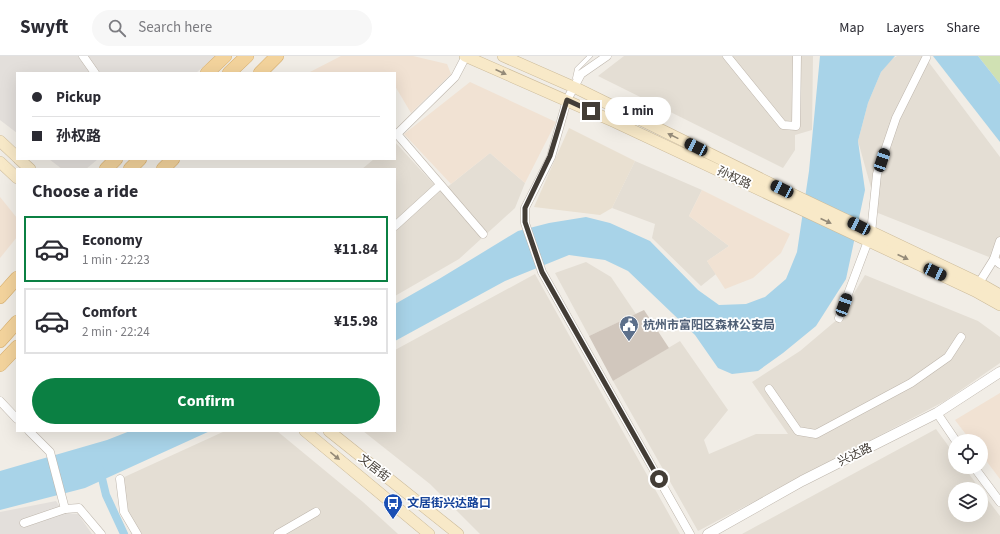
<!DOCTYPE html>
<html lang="en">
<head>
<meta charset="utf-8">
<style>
  body { margin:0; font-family:"Source Sans 3","Noto Sans SC",sans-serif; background:#f7f7f7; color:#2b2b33; height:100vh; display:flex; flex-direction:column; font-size:15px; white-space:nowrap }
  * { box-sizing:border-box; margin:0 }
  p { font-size:13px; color:#7c7c81 }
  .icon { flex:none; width:22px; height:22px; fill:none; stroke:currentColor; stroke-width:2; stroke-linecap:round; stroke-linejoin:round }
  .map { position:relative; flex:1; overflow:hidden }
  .sheet { position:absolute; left:16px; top:112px; width:380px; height:264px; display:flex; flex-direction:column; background:#fff; border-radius:0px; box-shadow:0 4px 16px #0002 }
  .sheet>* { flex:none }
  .banner { position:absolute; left:16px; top:16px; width:380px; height:88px; border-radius:0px; box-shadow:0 4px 16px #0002; display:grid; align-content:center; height:88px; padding:0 16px; background:#fff }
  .controls { position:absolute; left:948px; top:378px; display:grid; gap:8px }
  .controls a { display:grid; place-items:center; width:40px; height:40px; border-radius:50%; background:#fff; box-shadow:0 4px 16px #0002; font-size:20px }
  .end { position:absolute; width:18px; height:18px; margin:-9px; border:5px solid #433d36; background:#fff; box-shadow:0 0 0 2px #fff }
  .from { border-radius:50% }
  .bubble { position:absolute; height:28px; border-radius:14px; background:#fff; box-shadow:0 4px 16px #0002; font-size:13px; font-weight:700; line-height:28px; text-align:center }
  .car { position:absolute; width:12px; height:24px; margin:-12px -6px; border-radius:5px; box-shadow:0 0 3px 1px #0007; background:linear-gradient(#222 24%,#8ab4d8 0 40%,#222 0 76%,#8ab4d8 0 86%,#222 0) }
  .banner b { display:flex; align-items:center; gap:14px; height:38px; font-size:15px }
  .banner b+b { border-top:1px solid #e1e1e2 }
  .banner i { width:10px; height:10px; background:#2b2b33 }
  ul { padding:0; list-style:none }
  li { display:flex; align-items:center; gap:12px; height:66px; margin:0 8px 6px; padding:0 8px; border:2px solid #e1e1e2; border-radius:0px }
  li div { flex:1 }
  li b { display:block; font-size:15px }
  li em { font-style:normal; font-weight:700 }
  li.current { border-color:#0b8043 }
  li>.icon { width:36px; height:36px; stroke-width:1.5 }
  h2 { padding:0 16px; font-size:18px; line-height:48px }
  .button { display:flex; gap:8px; margin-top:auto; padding:8px 16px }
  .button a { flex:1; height:46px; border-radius:24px; background:#0b8043; color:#fff; font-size:16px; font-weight:700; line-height:46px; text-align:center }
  header { display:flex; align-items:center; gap:24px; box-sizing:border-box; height:56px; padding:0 20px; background:#fff; border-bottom:1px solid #e1e1e2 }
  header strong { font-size:19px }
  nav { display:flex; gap:22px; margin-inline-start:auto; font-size:14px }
  .search { width:280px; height:36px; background:#f7f7f7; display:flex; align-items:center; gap:10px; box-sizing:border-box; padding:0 14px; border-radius:22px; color:#7c7c81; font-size:15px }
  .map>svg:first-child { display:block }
  .residential { fill:#e4ded4 }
  .commercial { fill:#f1e2d3 }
  .industrial { fill:#e3dfdb }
  .education { fill:#e9e0d1 }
  .green { fill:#d0e1b3 }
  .water { fill:#a8d3e8 }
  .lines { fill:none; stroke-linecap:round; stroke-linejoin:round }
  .canal { stroke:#a8d3e8; stroke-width:8 }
  .building { fill:#d1c7bd }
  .service-casing { stroke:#beb6ac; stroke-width:5 }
  .minor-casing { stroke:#beb6ac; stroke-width:9 }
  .tertiary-casing { stroke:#beb6ac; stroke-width:11 }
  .secondary-casing { stroke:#ccbb9a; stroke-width:12 }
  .primary-casing { stroke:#d6ae6e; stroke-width:14 }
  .service { stroke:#fff; stroke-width:4 }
  .minor { stroke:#fff; stroke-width:8 }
  .tertiary { stroke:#fff; stroke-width:10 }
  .secondary { stroke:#f8e9c8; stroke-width:11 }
  .primary { stroke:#f3d39c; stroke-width:13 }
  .oneway { fill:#948a78 }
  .route { stroke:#433d36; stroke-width:5 }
  .labels { text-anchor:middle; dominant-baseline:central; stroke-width:3.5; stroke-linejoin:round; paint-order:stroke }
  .street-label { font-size:12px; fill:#433d36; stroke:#fff }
  .service-label { font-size:12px; font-weight:bold; fill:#4e5e75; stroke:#fff; text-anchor:start }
  .transit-label { font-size:12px; font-weight:bold; fill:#164399; stroke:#fff; text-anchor:start }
</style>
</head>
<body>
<header>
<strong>Swyft</strong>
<div class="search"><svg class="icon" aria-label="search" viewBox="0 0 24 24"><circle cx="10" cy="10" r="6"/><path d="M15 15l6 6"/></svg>Search here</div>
<nav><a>Map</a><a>Layers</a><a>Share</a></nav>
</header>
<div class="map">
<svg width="1000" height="478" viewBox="0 0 1000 478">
  <rect width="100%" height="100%" fill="#f1ede6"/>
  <g class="residential">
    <polygon points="624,0 813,0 812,74 795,79 795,94 783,112 598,20"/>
    <polygon points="897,0 924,0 1000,101 1000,208 994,203 878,157 858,85 868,47 881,16 890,4"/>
    <polygon points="395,86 441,136 490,97 525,127 515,152 459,203 395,240 395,113 362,113 374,103 395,103"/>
    <polygon points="635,105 702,134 689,160 729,190 707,205 716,218 701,230 652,182 655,168 612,152"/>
    <polygon points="586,206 611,221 636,258 589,280 555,217"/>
    <polygon points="535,218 680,478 480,478 430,428 363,375 395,375 395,294"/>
    <polygon points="865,219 978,265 1000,281 1000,307 945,345 698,475 613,325 680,285 728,354 704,384 709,398 756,378 788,378 752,326 800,295 839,262"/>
    <polygon points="936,373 955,399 955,411 964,411 980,433 955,433 955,459 981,459 981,435 1000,460 1000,478 742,478"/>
    <polygon points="225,375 277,375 363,446 398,478 136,478 124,456 120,423"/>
  </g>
  <g class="commercial">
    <polygon points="341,0 413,0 447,8 451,18 411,57 395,30 395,17 308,17"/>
    <polygon points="470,26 556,66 525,127 490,97 451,128 404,78"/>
    <polygon points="702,134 790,178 781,197 753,222 725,233 707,205 729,190 689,160"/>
    <polygon points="0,141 17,162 17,181 0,202"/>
    <polygon points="1000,337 1000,423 981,398 981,385 971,385 955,364"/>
  </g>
  <g class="industrial">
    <polygon points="0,0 215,0 196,17 17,17 17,77 0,64"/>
    <polygon points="49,103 98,103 86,113 62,113"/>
    <polygon points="56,445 64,457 78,458 92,478 0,478 0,456"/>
  </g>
  <polygon class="education" points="569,72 635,105 612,152 600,159 534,151"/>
  <polygon class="green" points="978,0 1000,0 1000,28"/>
  <g class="water">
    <polygon points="820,0 895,0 881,16 868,47 858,85 865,134 846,223 816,270 783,297 758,315 732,318 718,312 695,279 628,215 605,204 569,199 505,225 395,285 395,248 439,223 518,175 549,167 586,161 610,167 650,185 698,234 719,249 746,248 765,241 786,223 797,196 809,115"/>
    <polygon points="933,0 978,0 1000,28 1000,86"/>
    <polygon points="130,375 210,375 85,432 0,454 0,415 107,384"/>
  </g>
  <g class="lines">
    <polyline class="canal" points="100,414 106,439 124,478"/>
  </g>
  <polygon class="building" points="644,254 669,292 613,325 589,280"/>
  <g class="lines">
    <g class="service-casing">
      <polyline id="service" points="575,22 577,13 590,0"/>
    </g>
    <g class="minor-casing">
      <g id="minor">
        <polyline points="83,0 95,17"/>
        <polyline points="466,0 455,21 397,78 483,178"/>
        <polyline points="607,0 581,18 567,44 551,101 525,152 525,167 542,216 690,478"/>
        <polyline points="727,0 783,69 796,70 797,0"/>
        <polyline points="395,170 440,129"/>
        <polyline points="994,203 1000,185"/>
        <polyline points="979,227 994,203 1000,208"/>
        <polyline points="839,262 871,177 877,118 896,62 926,2"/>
        <polyline points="769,333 798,375 816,378 911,327 948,301 961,281"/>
        <polyline points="0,345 17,363"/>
        <polyline points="937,357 956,385"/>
        <polyline points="29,375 50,396 65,453"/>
        <polyline points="974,411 1000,446"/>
        <polyline points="120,423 124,456 137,478"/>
        <polyline points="24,467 65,453 79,452 101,478"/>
        <polyline points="278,478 316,456"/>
      </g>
    </g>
    <g class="tertiary-casing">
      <polyline id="tertiary" points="708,478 802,425 937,357 1000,316"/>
    </g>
    <g class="secondary-casing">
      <g id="secondary">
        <polyline points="465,0 615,66 975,235 1000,249"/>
        <polyline points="503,0 578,33 796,140 979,227 1000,239"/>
        <polyline points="0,85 17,101"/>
        <polyline points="19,103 30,113"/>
        <polyline points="0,106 17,122"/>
        <polyline points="305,375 429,478"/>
        <polyline points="329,375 458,478"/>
      </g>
    </g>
    <g class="primary-casing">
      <g id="primary">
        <polyline points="207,17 225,0"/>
        <polyline points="229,17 247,0"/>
        <polyline points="260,17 277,0"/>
        <polyline points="106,113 116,103"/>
        <polyline points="130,113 140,103"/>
        <polyline points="163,113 173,103"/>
        <polyline points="0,241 17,222"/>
        <polyline points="0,285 17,266"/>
        <polyline points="0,309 17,291"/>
      </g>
    </g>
    <use href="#service" class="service"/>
    <use href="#minor" class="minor"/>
    <use href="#tertiary" class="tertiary"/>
    <use href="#secondary" class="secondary"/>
    <use href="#primary" class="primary"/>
  </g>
  <defs><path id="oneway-solid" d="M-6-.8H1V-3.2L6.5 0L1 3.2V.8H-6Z"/></defs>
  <g class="oneway">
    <use href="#oneway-solid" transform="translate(501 16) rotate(24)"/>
    <use href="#oneway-solid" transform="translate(673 80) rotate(-154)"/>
    <use href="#oneway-solid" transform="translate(826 165) rotate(25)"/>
    <use href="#oneway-solid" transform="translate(903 201) rotate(25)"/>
    <use href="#oneway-solid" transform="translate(335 400) rotate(39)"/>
  </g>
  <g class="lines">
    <polyline class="route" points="591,55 567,44 550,100 525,152 525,166 542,216 659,423"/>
  </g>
  <defs>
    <g id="civic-pin" transform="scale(1)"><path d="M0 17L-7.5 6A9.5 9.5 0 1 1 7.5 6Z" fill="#5c6f8a" stroke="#fff"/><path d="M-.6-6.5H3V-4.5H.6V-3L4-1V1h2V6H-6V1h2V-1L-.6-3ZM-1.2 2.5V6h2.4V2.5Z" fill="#fff"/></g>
    <g id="bus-pin" transform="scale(1)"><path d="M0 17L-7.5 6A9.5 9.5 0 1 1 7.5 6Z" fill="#1a4fb4" stroke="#fff"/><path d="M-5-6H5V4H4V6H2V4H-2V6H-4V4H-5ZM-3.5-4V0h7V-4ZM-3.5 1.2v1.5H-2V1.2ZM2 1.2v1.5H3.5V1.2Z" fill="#fff"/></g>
  </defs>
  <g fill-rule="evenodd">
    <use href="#civic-pin" x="629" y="269"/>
    <use href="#bus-pin" x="393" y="447"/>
  </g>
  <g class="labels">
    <g class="street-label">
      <text transform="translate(734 122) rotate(25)">孙权路</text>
      <text transform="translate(855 399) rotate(-26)">兴达路</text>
      <text transform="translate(374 412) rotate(38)">文居街</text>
    </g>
    <g class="service-label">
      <text x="643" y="269">杭州市富阳区森林公安局</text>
    </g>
    <g class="transit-label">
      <text x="407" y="447">文居街兴达路口</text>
    </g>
  </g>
</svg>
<div class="controls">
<a><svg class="icon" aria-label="locate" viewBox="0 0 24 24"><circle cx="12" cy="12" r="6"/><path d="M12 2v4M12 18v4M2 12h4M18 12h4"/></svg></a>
<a><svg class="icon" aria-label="layers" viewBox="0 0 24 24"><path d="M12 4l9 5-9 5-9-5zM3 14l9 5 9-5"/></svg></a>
</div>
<i class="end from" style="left:659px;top:423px"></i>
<i class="end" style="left:591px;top:55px"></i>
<div class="bubble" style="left:605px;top:41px;width:66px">1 min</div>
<i class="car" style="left:696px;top:91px;rotate:296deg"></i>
<i class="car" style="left:882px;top:104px;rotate:18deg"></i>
<i class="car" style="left:782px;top:133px;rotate:296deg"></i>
<i class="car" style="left:859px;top:170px;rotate:296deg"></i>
<i class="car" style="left:935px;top:216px;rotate:115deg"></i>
<i class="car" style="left:844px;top:249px;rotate:20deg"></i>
<div class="banner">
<b><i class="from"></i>Pickup</b>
<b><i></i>孙权路</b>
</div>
<section class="sheet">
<h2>Choose a ride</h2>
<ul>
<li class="current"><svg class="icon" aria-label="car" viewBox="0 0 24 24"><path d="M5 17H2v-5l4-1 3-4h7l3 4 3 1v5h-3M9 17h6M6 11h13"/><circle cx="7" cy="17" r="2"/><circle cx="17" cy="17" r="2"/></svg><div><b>Economy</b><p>1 min · 22:23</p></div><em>¥11.84</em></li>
<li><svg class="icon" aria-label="car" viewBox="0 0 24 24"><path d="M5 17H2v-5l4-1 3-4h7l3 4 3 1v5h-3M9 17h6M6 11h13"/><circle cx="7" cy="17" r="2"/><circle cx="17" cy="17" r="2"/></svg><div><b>Comfort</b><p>2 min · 22:24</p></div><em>¥15.98</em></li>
</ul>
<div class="button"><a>Confirm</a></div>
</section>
</div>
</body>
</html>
